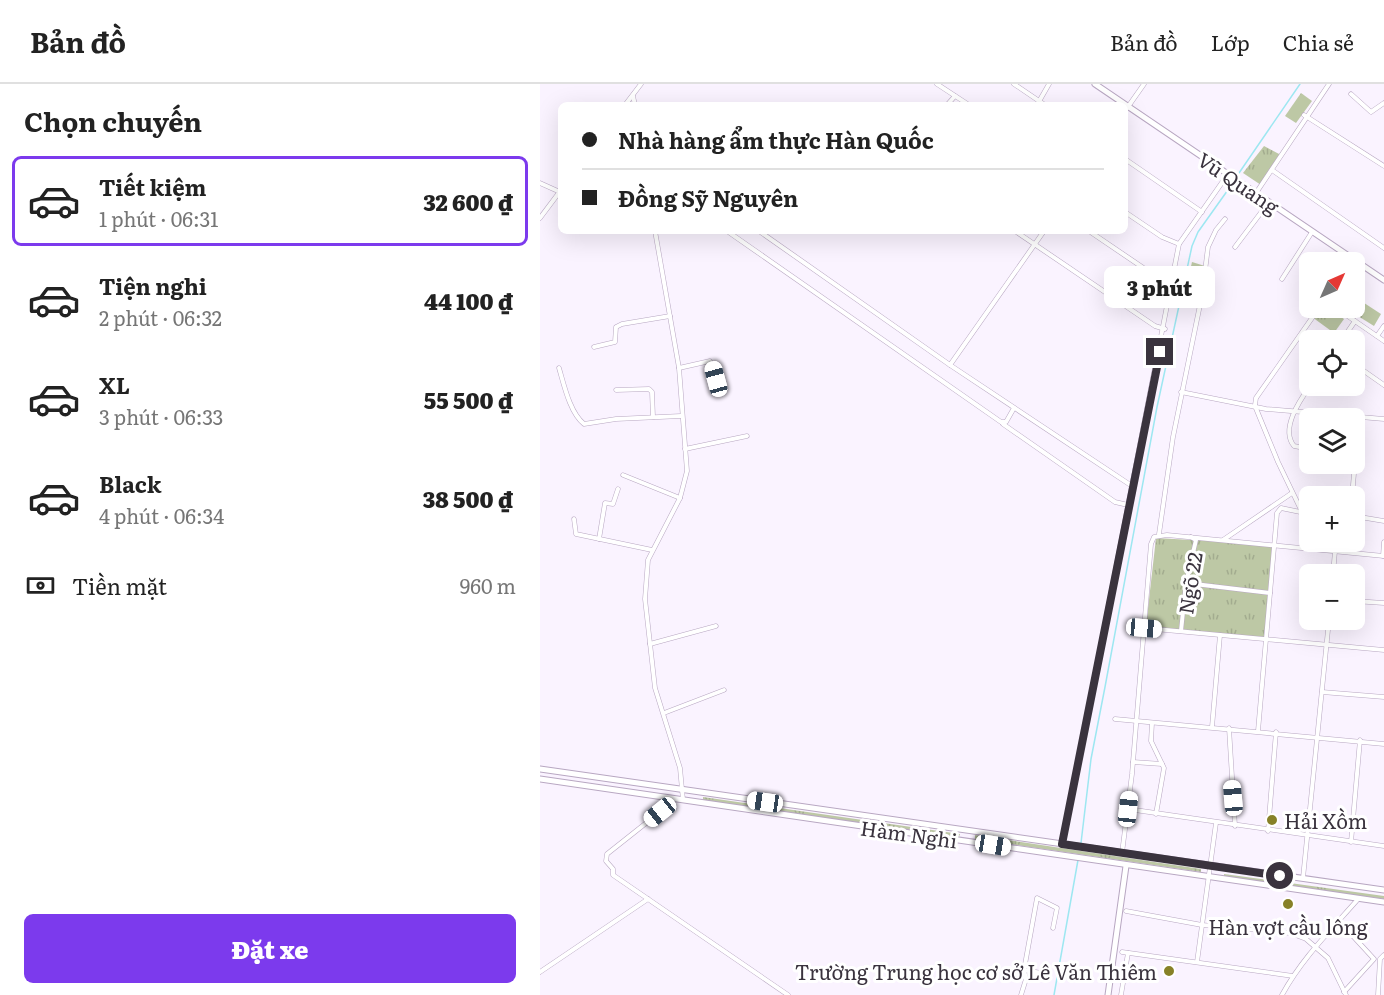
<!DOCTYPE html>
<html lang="vi">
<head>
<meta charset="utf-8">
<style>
  body { margin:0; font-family:Literata,serif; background:#f6f6f6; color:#222; height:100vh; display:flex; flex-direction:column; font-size:22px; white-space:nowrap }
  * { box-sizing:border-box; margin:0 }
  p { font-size:20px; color:#767676 }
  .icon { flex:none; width:33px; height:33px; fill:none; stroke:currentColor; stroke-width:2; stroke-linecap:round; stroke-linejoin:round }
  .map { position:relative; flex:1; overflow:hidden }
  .details { display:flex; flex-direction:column; background:#fff; width:540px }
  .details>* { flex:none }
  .top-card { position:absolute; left:18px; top:18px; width:570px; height:132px; border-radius:9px; box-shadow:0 6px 24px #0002; display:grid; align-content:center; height:132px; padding:0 24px; background:#fff }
  .needle { width:39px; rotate:45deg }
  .fabs { position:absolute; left:759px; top:168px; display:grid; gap:12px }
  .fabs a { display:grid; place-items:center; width:66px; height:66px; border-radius:9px; background:#fff; box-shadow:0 6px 24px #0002; font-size:30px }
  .end { position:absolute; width:27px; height:27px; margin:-14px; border:8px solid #3a333e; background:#fff; box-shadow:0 0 0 3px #fff }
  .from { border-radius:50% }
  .bubble { position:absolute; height:42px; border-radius:9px; background:#fff; box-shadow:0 6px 24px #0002; font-size:20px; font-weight:800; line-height:42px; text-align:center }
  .car { position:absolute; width:18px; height:36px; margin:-18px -9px; border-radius:8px; box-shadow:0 0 4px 2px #0007; background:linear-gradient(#fff 24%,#345 0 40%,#fff 0 76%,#345 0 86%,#fff 0) }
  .top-card b { display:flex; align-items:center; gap:21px; height:57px; font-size:22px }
  .top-card b+b { border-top:2px solid #e0e0e0 }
  .top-card i { width:15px; height:15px; background:#222 }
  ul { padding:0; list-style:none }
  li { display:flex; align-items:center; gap:18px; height:90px; margin:0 12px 9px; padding:0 12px; border:3px solid transparent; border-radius:9px }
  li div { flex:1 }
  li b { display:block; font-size:22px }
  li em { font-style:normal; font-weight:800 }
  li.on { border-color:#7c3aed }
  li>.icon { width:54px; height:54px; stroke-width:1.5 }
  h2 { padding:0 24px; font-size:27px; line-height:72px }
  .pay { display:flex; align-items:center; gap:15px; height:66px; padding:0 24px; font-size:22px }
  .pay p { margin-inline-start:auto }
  .action { display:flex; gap:12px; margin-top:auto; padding:12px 24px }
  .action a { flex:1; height:69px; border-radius:9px; background:#7c3aed; color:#fff; font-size:24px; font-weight:800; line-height:69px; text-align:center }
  header { display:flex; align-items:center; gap:36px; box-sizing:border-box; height:84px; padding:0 30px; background:#fff; border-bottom:2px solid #e0e0e0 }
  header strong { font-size:28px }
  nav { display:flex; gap:33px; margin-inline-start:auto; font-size:21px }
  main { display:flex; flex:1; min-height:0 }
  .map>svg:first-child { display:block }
  .grass { fill:url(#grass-tufts) }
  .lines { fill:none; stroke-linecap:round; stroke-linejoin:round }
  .stream { stroke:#9de7f1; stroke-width:1.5 }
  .minor-casing { stroke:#b8a7c2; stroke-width:5 }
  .tertiary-casing { stroke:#b8a7c2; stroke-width:7 }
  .secondary-casing { stroke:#b8a7c2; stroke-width:7 }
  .minor { stroke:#fff; stroke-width:4 }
  .tertiary { stroke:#fff; stroke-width:5 }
  .secondary { stroke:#fff; stroke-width:5 }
  .route { stroke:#3a333e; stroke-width:8 }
  .poi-dot { fill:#878128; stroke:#fff; stroke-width:2 }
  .labels { text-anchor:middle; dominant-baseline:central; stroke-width:6; stroke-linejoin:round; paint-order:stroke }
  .street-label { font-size:20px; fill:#3a333e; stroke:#fff }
  .poi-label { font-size:20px; fill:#3a333e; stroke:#fff; text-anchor:start }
</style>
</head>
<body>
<header>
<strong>Bản đồ</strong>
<nav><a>Bản đồ</a><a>Lớp</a><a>Chia sẻ</a></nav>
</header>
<main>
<section class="details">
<h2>Chọn chuyến</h2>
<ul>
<li class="on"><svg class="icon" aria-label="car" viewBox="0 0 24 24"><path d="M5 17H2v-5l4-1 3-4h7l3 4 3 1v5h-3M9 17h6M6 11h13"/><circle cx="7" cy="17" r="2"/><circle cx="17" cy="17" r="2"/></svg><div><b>Tiết kiệm</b><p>1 phút · 06:31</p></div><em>32 600 ₫</em></li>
<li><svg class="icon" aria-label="car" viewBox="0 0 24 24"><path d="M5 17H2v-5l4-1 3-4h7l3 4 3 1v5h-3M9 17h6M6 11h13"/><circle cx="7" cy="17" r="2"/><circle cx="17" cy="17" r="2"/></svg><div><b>Tiện nghi</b><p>2 phút · 06:32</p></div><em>44 100 ₫</em></li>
<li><svg class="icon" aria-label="car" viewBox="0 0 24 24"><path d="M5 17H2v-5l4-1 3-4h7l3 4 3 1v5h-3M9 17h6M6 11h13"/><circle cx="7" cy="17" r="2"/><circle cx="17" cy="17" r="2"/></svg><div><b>XL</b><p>3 phút · 06:33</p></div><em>55 500 ₫</em></li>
<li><svg class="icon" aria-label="car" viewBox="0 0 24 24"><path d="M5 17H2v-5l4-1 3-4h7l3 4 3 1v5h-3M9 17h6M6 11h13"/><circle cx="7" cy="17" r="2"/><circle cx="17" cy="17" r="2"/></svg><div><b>Black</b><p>4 phút · 06:34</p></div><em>38 500 ₫</em></li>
</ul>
<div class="pay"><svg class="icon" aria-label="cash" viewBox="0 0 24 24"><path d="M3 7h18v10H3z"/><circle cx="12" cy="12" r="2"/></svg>Tiền mặt<p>960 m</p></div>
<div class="action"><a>Đặt xe</a></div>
</section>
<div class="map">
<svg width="844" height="911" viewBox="0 0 844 911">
  <defs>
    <pattern id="grass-tufts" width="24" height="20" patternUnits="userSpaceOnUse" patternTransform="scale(1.5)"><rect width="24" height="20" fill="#bdc8a5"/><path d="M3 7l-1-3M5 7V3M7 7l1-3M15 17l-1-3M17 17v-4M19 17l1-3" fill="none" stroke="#a3ac8f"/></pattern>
  </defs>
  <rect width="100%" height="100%" fill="#faf3ff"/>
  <g class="grass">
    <polygon points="761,9 772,17 756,39 745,32"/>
    <polygon points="724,62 741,71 721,101 703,89"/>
    <polygon points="652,178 665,182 660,217 644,213"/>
    <polygon points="818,215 841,230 834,242 810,227"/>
    <polygon points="778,224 788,224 804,235 794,249 772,233"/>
    <polygon points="652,453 733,460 724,555 606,542 616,454 652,456"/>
    <polygon points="163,713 420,750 419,753 163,716"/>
    <polygon points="435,751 661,785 661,788 435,755"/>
    <polygon points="684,790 844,812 844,815 684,793"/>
  </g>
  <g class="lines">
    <g class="stream">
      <polyline points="699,89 760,0"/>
      <polyline points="541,759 551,675 565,603 617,323 652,162 658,148 690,103"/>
      <polyline points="514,911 538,776"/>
    </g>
    <g class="minor-casing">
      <g id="minor">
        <polyline points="397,0 429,21"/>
        <polyline points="474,0 505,21"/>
        <polyline points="811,10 831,28 844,19"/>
        <polyline points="93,12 95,21"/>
        <polyline points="85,21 101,0"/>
        <polyline points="407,21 415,12"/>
        <polyline points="497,21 509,0"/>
        <polyline points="585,27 604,0"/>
        <polyline points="764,31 844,82"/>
        <polyline points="585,75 662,128"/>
        <polyline points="732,86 844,164"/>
        <polyline points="0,99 20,108"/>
        <polyline points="716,109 789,0"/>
        <polyline points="585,128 622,153 639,160"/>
        <polyline points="0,134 21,106"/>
        <polyline points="115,147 139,284 147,387 140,414 108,476 105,515 115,604 140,684 143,716"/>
        <polyline points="187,147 461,338 466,338 474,324"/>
        <polyline points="219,147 410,281 592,402"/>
        <polyline points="475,147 615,242 625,245"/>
        <polyline points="549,147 633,204"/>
        <polyline points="695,163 729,118"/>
        <polyline points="742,195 772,148"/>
        <polyline points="796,224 844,257"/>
        <polyline points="837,252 844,242"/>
        <polyline points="802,256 815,237"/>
        <polyline points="54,263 75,258 76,243 82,240 130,232"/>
        <polyline points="814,280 844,301"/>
        <polyline points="410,281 504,147"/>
        <path d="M 19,284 C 24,301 30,329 44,340 L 76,335 L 141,332"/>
        <polyline points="139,284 170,277 177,306"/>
        <polyline points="76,306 109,305 112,308 113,333"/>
        <polyline points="641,308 726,325 844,335"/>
        <polyline points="715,321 716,314 779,224"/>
        <polyline points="715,322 738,378 763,430"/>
        <polyline points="463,340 575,418 588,421"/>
        <polyline points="145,365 207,352"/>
        <path d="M 770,365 L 754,362 C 740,345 760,316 770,302"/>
        <polyline points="83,391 140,414"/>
        <polyline points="812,412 819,333"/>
        <polyline points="814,432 844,437"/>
        <polyline points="34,435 36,450 112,466"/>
        <polyline points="619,450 633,353 662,211 668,163 676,146 685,135"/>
        <polyline points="59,455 65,419 73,420 78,405"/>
        <polyline points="683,456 752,409"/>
        <polyline points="843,472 844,458"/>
        <polyline points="793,490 795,467"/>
        <polyline points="646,499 730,509"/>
        <polyline points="814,517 844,519"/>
        <polyline points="604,544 844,566"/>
        <polyline points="641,547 646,499 656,456 651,453"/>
        <polyline points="110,560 176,542"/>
        <polyline points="782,608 844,613"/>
        <polyline points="124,629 184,606"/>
        <polyline points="575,635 844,660"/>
        <polyline points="612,639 611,657 624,684 616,730"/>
        <polyline points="672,643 680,551"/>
        <polyline points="689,644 695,742"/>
        <polyline points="718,647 737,429 741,424 770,430"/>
        <polyline points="593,678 622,680"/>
        <polyline points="130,714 120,728 67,770 66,777 73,785 73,791 248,911"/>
        <polyline points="588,725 844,762"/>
        <polyline points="728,747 736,648"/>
        <polyline points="811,758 820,656"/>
        <polyline points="522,760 639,160 688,90"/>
        <polyline points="582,769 592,690 611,460 614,453 627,451 844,472"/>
        <polyline points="763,794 789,536"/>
        <polyline points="586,827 662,841 750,849 766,855 788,874 806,911"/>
        <polyline points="799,837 834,875 804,908"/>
        <polyline points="582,868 753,892"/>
        <polyline points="657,878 676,739"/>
        <polyline points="0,888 108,815"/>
        <polyline points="507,890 484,886 497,814 517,824 513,844"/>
        <polyline points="481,911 486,895 484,886"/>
        <polyline points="581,911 588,869"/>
        <path d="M 742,911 C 762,874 792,845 819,814"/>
        <polyline points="838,911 840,875 844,871"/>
      </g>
    </g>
    <g class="tertiary-casing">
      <polyline id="tertiary" points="568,911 586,782"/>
    </g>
    <g class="secondary-casing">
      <g id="secondary">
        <polyline points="555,0 844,196"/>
        <polyline points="0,685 844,806"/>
        <polyline points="0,695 844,818"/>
      </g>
    </g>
    <use href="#minor" class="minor"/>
    <use href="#tertiary" class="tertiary"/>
    <use href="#secondary" class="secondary"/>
  </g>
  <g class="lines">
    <polyline class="route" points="620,268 522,760 740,792"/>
  </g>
  <g class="poi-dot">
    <circle cx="732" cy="736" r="6"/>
    <circle cx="748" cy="820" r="6"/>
    <circle cx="629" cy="887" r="6"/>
  </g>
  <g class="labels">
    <g class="street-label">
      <text transform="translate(699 98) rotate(34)">Vũ Quang</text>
      <text transform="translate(649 499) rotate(-81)">Ngõ 22</text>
      <text transform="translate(369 749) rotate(8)">Hàm Nghi</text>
    </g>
    <g class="poi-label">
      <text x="744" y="736">Hải Xồm</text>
      <text x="748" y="842" text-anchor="middle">Hàn vợt cầu lông</text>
      <text x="617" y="887" text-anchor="end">Trường Trung học cơ sở Lê Văn Thiêm</text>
    </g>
  </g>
</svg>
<div class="fabs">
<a><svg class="needle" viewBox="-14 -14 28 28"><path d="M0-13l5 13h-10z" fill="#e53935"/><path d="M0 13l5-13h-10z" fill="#767676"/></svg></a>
<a><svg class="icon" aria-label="locate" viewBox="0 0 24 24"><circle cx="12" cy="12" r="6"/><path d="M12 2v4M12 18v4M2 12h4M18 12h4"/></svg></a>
<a><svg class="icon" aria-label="layers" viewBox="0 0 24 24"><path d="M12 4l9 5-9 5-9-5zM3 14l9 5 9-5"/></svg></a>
<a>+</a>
<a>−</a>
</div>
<i class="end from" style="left:740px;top:792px"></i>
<i class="end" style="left:620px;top:268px"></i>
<div class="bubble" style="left:564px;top:182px;width:111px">3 phút</div>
<i class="car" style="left:176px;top:295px;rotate:345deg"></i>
<i class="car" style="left:604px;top:544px;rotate:95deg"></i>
<i class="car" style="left:693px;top:714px;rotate:355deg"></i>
<i class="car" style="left:225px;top:718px;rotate:278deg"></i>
<i class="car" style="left:588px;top:725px;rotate:6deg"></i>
<i class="car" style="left:120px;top:728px;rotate:231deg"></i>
<i class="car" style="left:453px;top:761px;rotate:99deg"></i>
<div class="top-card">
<b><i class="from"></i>Nhà hàng ẩm thực Hàn Quốc</b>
<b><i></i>Đồng Sỹ Nguyên</b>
</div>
</div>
</main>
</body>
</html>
